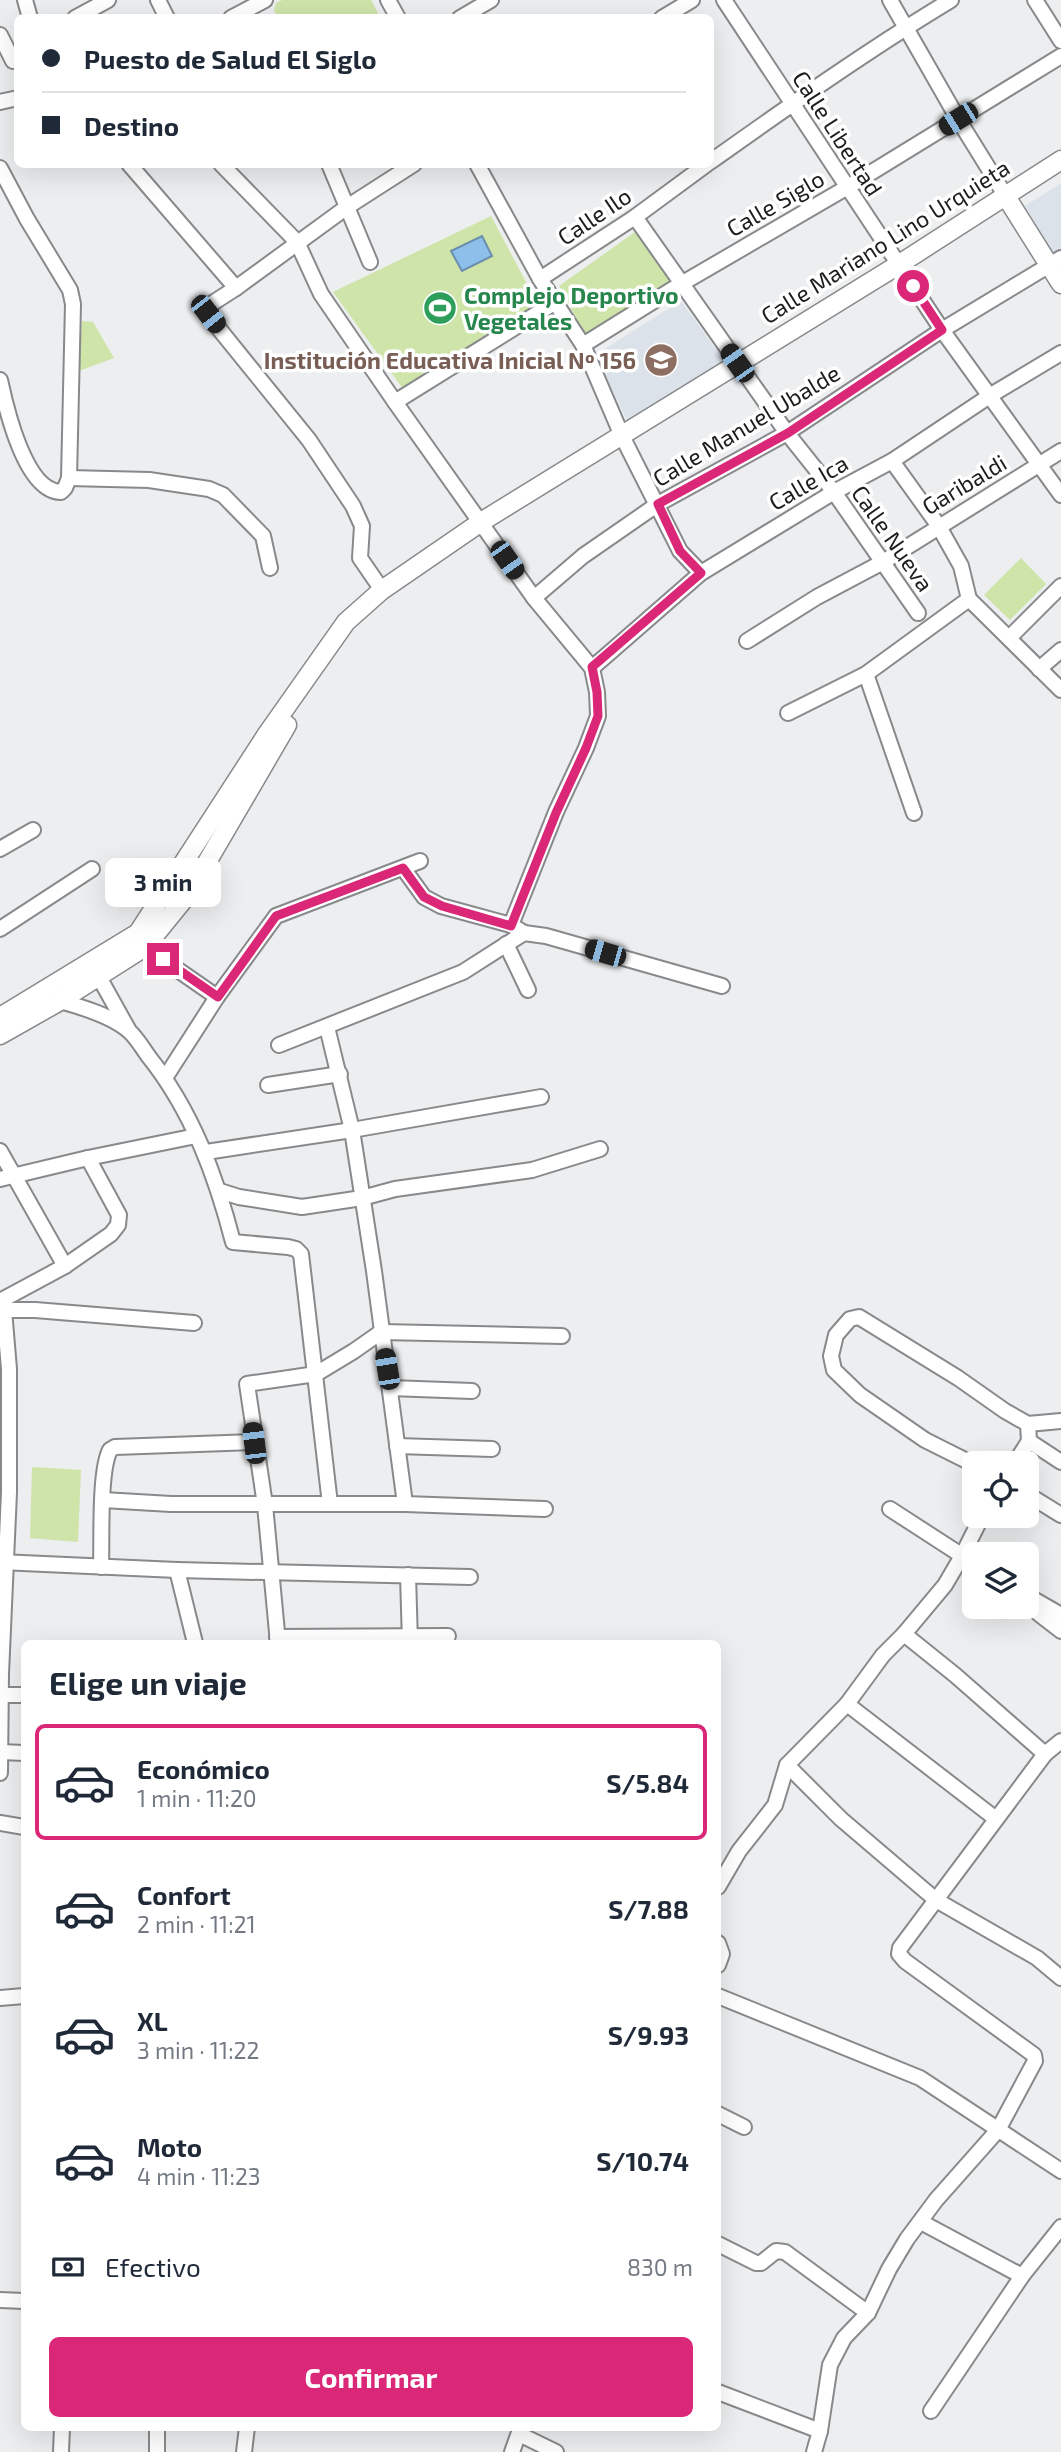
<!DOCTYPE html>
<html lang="es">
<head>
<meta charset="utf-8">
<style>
  body { margin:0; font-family:"Exo 2",sans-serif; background:#f6f6f7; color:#1f2937; height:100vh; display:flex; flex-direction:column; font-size:26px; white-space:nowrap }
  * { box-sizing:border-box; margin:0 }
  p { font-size:23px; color:#747a83 }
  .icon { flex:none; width:38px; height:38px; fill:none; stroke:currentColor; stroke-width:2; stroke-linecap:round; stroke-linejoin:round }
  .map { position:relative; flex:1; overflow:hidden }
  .details { position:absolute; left:21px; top:1640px; width:700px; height:791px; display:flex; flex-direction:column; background:#fff; border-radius:10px; box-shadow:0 7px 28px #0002 }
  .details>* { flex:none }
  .banner { position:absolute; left:14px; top:14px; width:700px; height:154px; border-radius:10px; box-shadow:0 7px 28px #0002; display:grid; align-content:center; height:154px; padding:0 28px; background:#fff }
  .tools { position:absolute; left:962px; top:1451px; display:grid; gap:14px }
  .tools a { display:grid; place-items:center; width:77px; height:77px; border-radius:10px; background:#fff; box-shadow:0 7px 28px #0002; font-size:35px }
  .end { position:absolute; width:32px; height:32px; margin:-16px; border:9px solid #db2777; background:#fff; box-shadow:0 0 0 4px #fff }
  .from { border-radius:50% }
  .bubble { position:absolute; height:49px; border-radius:10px; background:#fff; box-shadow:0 7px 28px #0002; font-size:23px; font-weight:700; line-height:49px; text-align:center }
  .car { position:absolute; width:21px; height:42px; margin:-21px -10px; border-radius:9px; box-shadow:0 0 5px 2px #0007; background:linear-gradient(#222 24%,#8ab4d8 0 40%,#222 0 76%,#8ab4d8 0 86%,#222 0) }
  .banner b { display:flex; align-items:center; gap:24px; height:66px; font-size:26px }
  .banner b+b { border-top:2px solid #e0e1e3 }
  .banner i { width:18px; height:18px; background:#1f2937 }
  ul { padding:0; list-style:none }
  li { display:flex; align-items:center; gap:21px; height:116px; margin:0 14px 10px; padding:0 14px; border:4px solid transparent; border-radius:10px }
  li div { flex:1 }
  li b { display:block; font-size:26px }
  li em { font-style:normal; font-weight:700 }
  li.on { border-color:#db2777 }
  li>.icon { width:63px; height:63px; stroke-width:1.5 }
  h2 { padding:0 28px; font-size:32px; line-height:84px }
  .pay { display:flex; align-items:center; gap:18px; height:77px; padding:0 28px; font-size:26px }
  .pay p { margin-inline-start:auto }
  .cta { display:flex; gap:14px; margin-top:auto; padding:14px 28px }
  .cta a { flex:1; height:80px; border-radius:10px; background:#db2777; color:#fff; font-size:28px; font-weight:700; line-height:80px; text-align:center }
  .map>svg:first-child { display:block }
  .built { fill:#dce2ea }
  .green { fill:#cfe4a9 }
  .water { fill:#8cbfe9; stroke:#6a8eac; stroke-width:2 }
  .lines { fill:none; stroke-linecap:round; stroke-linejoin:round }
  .minor-casing { stroke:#88898b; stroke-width:18 }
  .major-casing { stroke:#88898b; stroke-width:21 }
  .minor { stroke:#fff; stroke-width:14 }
  .major { stroke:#fff; stroke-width:18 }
  .route { stroke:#db2777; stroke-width:9 }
  .labels { text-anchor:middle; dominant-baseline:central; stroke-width:7; stroke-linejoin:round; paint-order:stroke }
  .street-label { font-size:23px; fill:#1c1d1d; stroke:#fff }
  .leisure-label { font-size:23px; font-weight:bold; fill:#27864d; stroke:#fff; text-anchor:start }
  .education-label { font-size:23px; font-weight:bold; fill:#785e54; stroke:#fff; text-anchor:end }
</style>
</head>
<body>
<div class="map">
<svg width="1061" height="2452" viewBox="0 0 1061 2452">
  <rect width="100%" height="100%" fill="#eceeef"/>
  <g class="built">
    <polygon points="1061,183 1061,252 1055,255 1025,206"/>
    <polygon points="681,301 728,366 631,428 595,355"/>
  </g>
  <g class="green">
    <polygon points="282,0 371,0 380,17 277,17 274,10 276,3"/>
    <polygon points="491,216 535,299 534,312 406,393 333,292"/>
    <polygon points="635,232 674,286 587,339 559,286"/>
    <polygon points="82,321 93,322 114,358 79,371"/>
    <polygon points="1021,558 1046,584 1010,620 984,595"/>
    <polygon points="32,1467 81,1470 78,1542 30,1538"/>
  </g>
  <polygon class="water" points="482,236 492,256 462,271 451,251"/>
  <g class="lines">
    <g class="minor-casing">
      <g id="minor">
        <polyline points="25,0 30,18"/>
        <polyline points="158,0 167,18"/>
        <polyline points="388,0 398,18"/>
        <polyline points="724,0 942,330 1061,495"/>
        <polyline points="890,0 958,119 1005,195"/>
        <polyline points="1035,0 1061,41"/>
        <polyline points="75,18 108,0"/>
        <polyline points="231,18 265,0"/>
        <polyline points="460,18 491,0"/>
        <polyline points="662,18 692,0"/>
        <polyline points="0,35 13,61"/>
        <polyline points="0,102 18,98"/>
        <path d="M 710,162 C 789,106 868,50 951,0"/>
        <polyline points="129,164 236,288"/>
        <polyline points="221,164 297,242 321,294 395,402 534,598 592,668 597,692 598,716 586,748 556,812 511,925 524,933"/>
        <polyline points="329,164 370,262"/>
        <polyline points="477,164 540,279 583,345 622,436 680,551 701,573"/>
        <path d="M 0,168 L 27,219 L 70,290 L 73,304 L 69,478 L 65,488 L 61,492 C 25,492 6,408 0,380"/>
        <polyline points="635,217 787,433 834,492 918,613"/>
        <polyline points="540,279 635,217 707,164"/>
        <polyline points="583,345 681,284 846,188 1061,56"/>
        <polyline points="395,402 554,303"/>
        <polyline points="892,461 938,525 961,566 969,599 1061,690"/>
        <polyline points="69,478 149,480 209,489 223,495 263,536 270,568"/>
        <polyline points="382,590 360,558 362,526 353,506 309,440 207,314 208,306 236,288 347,207 414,164"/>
        <polyline points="534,598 583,556 658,504 787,433 942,330 1061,258"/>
        <polyline points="1010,637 1061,586"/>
        <polyline points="747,641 817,597 883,562 1061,451"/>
        <polyline points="592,668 701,573 834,492 892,461 991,395 1061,353"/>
        <polyline points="1039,669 1061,650"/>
        <polyline points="866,674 914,813"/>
        <polyline points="788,713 866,674 969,599"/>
        <polyline points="0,849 33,830"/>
        <polyline points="403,868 424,897 441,906 511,925"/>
        <polyline points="0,929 92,869"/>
        <polyline points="506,944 528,990"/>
        <polyline points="145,947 217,997"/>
        <polyline points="99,977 128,1029"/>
        <path d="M 60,1001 C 82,1007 112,1016 129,1031 C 137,1038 143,1049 149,1057 C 192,1111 216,1176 233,1242 L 288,1247 L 296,1249 L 301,1254 L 330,1504"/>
        <polyline points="327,1027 352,1130 374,1271 405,1504"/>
        <polyline points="279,1045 463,972 524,933 546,936 722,986"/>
        <polyline points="165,1078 217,997 276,916 420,861"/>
        <polyline points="268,1085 340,1074"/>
        <polyline points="0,1151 65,1266"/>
        <polyline points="206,1152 352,1130 541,1097"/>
        <polyline points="0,1179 88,1158 196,1136"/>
        <polyline points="220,1191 239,1197 302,1207 362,1198 395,1189 532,1170 600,1149"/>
        <polyline points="0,1300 4,1310 9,1369 9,1492 1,1674 0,1773"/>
        <polyline points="0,1301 65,1266 111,1234 118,1225 119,1215 88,1158"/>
        <polyline points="4,1310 35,1310 194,1323"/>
        <polyline points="390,1388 472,1391"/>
        <polyline points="1028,1424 1061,1421"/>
        <polyline points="397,1446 492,1449"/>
        <polyline points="1015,1463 1029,1441"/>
        <polyline points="975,1465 925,1440 860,1395 834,1370 831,1356 836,1335 850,1319 859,1317 958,1378 1005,1411 1028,1424 1029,1441 1061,1462"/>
        <polyline points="1027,1494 1061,1515"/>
        <polyline points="103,1500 171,1504 405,1504 545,1509"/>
        <polyline points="890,1509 975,1564"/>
        <polyline points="0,1562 177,1570 470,1577"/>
        <path d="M 101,1567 C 102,1540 99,1471 110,1450 L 115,1447 L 254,1442"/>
        <polyline points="177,1570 195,1643"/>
        <polyline points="408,1575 410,1643"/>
        <polyline points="1028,1596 1061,1615"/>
        <polyline points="1027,1597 1039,1614 1061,1631"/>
        <polyline points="904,1634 955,1675 1045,1754"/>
        <polyline points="277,1637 448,1636"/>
        <polyline points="278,1643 265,1505 247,1384 316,1374 354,1351 381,1332 562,1336"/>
        <polyline points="2,1695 24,1695"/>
        <polyline points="847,1704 996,1819"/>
        <polyline points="1,1752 24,1753"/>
        <polyline points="787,1765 841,1819 936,1900 1037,1958 1061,1978"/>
        <polyline points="0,1823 24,1827"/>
        <polyline points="718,1887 739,1851 775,1805 787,1765 847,1704 883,1655 904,1634 945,1585 962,1556 982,1516"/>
        <polyline points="718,1943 722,1954 718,1965"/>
        <polyline points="718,1996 920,2078 1061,2171"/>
        <polyline points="0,1998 24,1996"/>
        <polyline points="718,2114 744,2127"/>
        <polyline points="921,2222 1022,2276"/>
        <polyline points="718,2244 756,2263 761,2263 776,2251 785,2252 868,2313"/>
        <polyline points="0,2300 24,2301"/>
        <polyline points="718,2392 820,2431"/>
        <polyline points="931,2411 1022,2276 1061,2227"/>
        <polyline points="519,2434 556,2452"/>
        <polyline points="61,2452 62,2427"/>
        <polyline points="157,2452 157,2427"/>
        <polyline points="244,2452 247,2427"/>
        <polyline points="512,2452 521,2427"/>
        <polyline points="814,2452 820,2431 830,2365 844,2338 868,2313 889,2269 907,2239 936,2200 998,2130 1035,2061 1034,2055 905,1961 899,1954 900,1948 1045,1754 1061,1741"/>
      </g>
    </g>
    <g class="major-casing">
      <g id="major">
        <polyline points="1005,195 1061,284"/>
        <polyline points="0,1017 138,933 267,734 346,622 382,590 481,522 898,265 1061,160"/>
        <polyline points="0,1035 60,1001 145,947 189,893 287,725"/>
      </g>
    </g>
    <use href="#minor" class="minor"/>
    <use href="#major" class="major"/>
  </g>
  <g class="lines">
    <polyline class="route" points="163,959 218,997 276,916 403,868 424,897 442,906 511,926 556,813 586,748 598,716 597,692 592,667 701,573 680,551 658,504 788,433 942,330 913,286"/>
  </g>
  <defs>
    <g id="stadium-disc" transform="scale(1.75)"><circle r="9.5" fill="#2e9e5b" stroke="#fff"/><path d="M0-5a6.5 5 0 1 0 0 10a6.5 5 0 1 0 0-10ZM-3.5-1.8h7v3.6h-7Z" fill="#fff"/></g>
    <g id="school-disc" transform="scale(1.75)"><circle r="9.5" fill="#8d6e63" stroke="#fff"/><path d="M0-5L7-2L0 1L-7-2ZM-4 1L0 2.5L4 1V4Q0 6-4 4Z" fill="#fff"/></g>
  </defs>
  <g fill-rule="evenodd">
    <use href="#stadium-disc" x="440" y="308"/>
    <use href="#school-disc" x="661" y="360"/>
  </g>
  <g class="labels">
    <g class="street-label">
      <text transform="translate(838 133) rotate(57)">Calle Libertad</text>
      <text transform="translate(775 203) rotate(-30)">Calle Siglo</text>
      <text transform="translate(594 216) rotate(-34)">Calle Ilo</text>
      <text transform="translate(885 241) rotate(-32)">Calle Mariano Lino Urquieta</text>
      <text transform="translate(746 425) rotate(-31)">Calle Manuel Ubalde</text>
      <text transform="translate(808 482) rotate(-30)">Calle Ica</text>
      <text transform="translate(964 484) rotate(-31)">Garibaldi</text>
      <text transform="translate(893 538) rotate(55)">Calle Nueva</text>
    </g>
    <g class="leisure-label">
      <text x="464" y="295">Complejo Deportivo<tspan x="464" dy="26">Vegetales</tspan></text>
    </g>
    <g class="education-label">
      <text x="636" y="360">Institución Educativa Inicial Nº 156</text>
    </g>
  </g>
</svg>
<div class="tools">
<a><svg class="icon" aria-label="locate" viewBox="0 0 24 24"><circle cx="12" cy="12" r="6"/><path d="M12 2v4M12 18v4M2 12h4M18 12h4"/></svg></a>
<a><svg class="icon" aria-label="layers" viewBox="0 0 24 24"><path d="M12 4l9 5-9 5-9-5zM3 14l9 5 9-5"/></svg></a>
</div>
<i class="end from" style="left:913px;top:286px"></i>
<i class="end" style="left:163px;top:959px"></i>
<div class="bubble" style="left:105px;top:858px;width:116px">3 min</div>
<i class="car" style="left:958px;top:119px;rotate:238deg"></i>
<i class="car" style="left:208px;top:314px;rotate:142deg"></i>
<i class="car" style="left:737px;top:363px;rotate:325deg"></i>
<i class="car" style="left:507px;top:560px;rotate:145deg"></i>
<i class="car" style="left:605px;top:953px;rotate:286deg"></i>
<i class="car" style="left:387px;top:1369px;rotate:351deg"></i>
<i class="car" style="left:254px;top:1443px;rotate:353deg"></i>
<div class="banner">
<b><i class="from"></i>Puesto de Salud El Siglo</b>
<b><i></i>Destino</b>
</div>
<section class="details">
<h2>Elige un viaje</h2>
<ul>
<li class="on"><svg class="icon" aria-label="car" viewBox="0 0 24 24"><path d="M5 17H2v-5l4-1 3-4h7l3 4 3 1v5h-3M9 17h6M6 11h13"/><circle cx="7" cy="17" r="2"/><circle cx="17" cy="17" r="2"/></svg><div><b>Económico</b><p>1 min · 11:20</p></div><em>S/5.84</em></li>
<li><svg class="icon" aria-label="car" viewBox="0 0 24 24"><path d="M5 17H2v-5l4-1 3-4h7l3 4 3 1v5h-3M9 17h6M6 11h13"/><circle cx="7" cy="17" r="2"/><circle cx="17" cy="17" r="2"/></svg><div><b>Confort</b><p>2 min · 11:21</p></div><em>S/7.88</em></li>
<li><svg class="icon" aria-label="car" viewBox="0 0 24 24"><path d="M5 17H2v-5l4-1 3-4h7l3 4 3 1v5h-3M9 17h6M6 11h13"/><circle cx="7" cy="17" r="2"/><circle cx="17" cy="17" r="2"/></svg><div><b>XL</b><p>3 min · 11:22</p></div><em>S/9.93</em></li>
<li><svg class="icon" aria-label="car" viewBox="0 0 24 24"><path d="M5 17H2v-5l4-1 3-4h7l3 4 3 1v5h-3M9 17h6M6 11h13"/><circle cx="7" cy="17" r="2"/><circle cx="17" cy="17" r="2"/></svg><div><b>Moto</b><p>4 min · 11:23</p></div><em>S/10.74</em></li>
</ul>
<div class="pay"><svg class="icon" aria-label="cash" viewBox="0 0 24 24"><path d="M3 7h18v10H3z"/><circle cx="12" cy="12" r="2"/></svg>Efectivo<p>830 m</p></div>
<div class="cta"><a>Confirmar</a></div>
</section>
</div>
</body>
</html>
